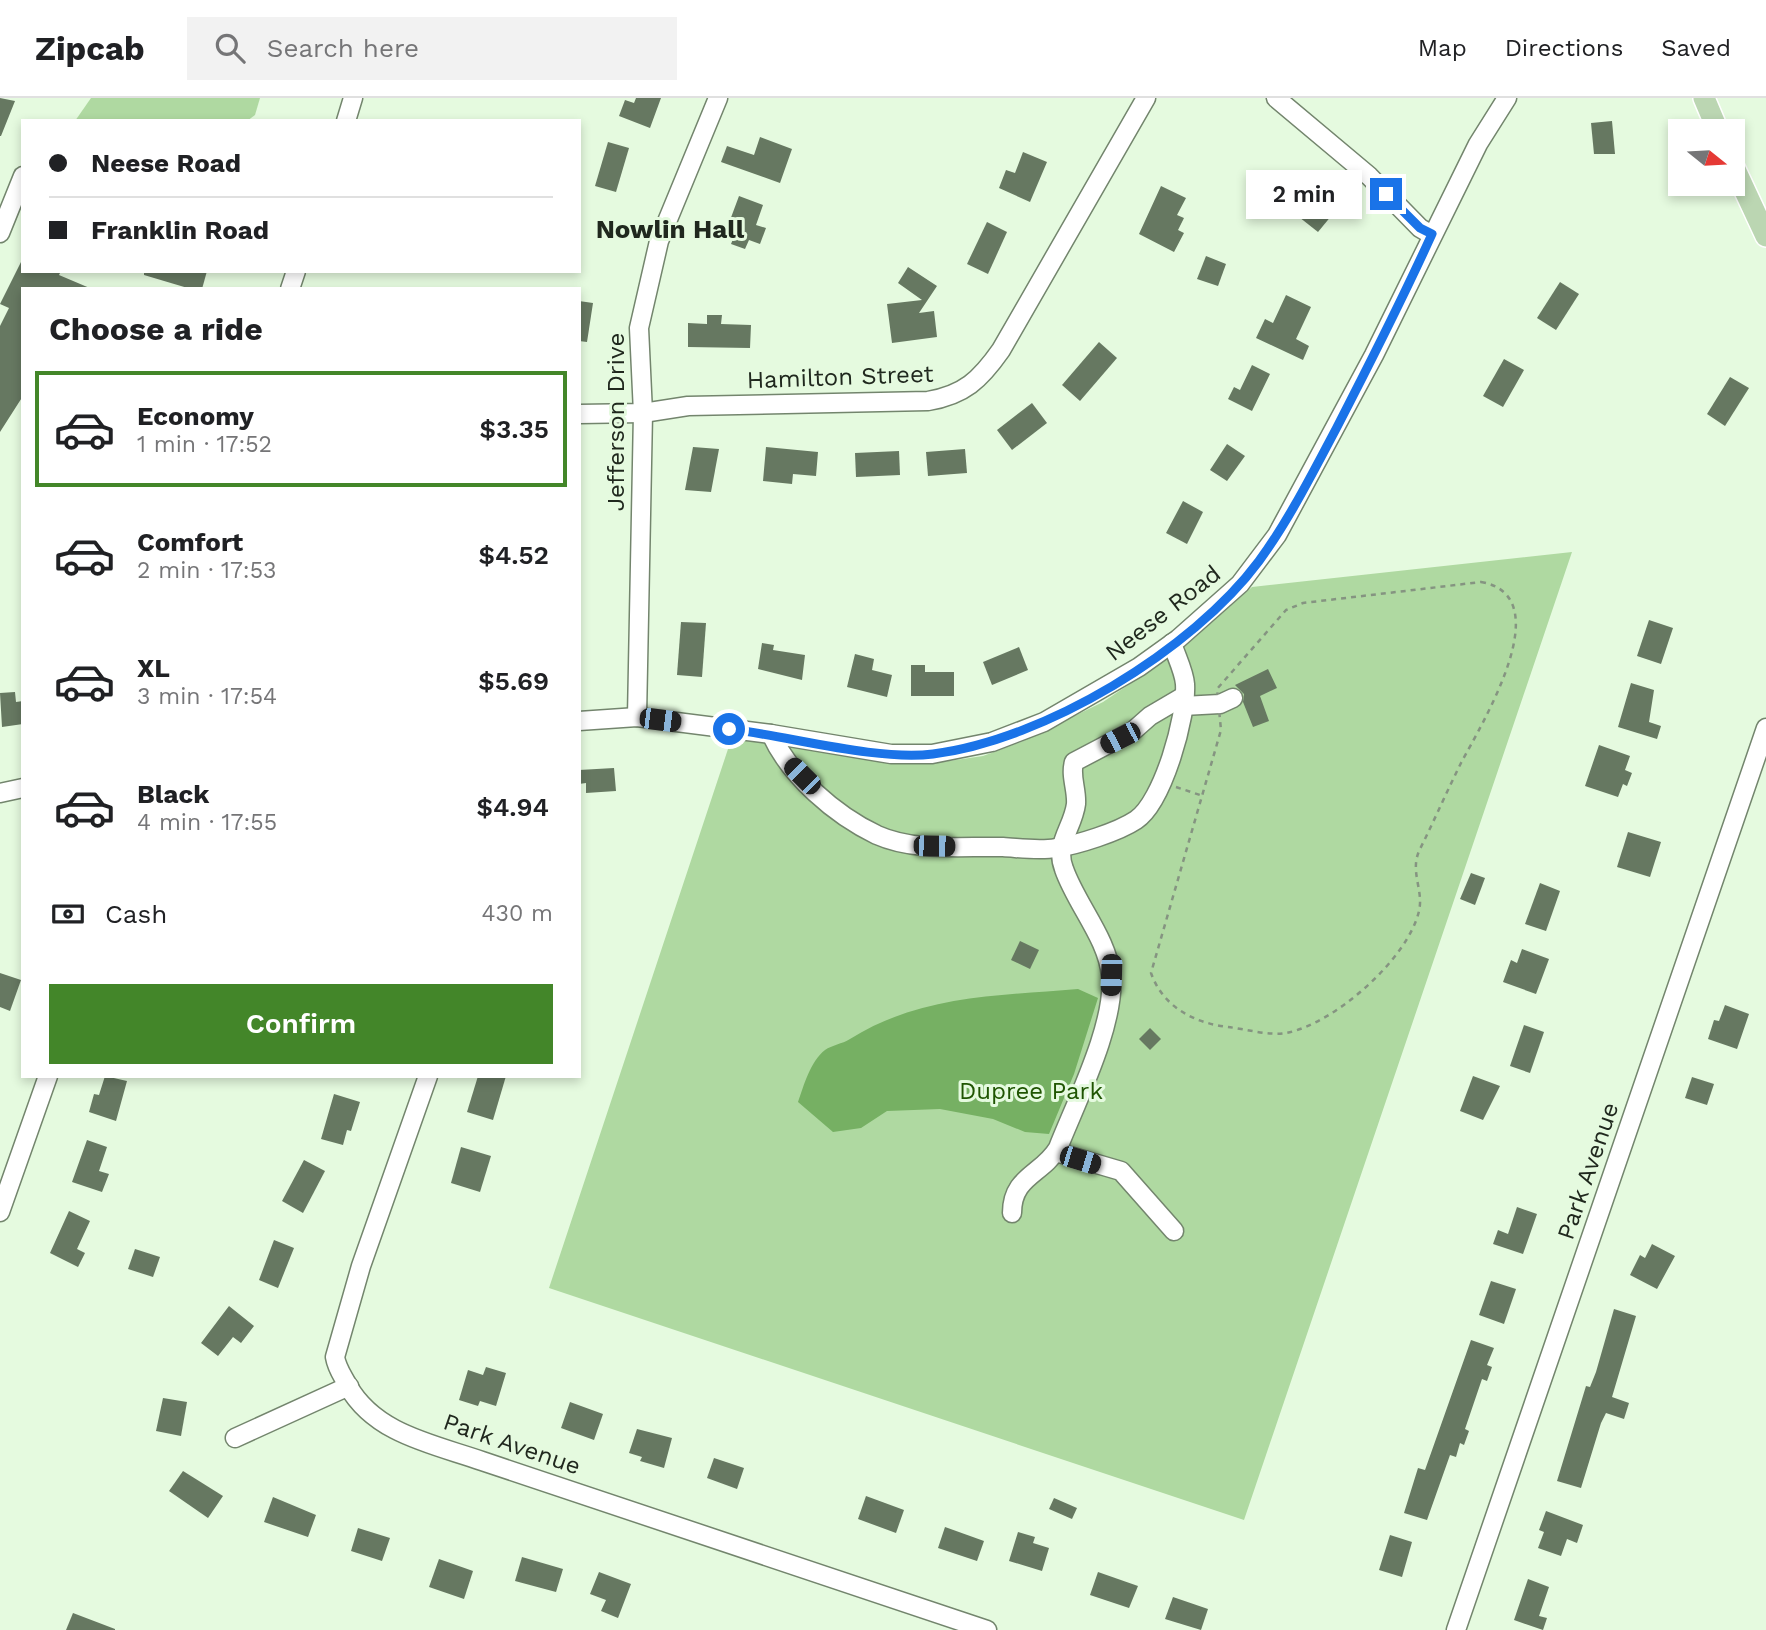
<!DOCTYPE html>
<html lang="en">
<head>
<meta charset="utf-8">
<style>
  body { margin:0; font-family:"Work Sans",sans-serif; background:#f2f2f2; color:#202124; height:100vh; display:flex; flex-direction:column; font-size:26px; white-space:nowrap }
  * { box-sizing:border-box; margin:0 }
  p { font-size:23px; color:#757577 }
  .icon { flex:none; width:38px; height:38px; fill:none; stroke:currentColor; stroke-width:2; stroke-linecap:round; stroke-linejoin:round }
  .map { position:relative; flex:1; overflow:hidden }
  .side { position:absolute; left:21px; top:189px; width:560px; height:791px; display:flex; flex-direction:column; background:#fff; border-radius:0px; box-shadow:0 4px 10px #0003 }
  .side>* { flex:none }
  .banner { position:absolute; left:21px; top:21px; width:560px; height:154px; border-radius:0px; box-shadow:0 4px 10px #0003; display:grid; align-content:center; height:154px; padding:0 28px; background:#fff }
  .needle { width:46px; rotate:108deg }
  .fabs { position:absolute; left:1668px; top:21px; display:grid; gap:14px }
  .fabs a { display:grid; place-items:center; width:77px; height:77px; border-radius:0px; background:#fff; box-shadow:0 4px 10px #0003; font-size:35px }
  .end { position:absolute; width:32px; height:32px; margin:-16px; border:9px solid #1a73e8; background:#fff; box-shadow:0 0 0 4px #fff }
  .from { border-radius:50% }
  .bubble { position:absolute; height:49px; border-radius:0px; background:#fff; box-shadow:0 4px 10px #0003; font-size:23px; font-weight:600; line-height:49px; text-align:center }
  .car { position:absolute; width:21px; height:42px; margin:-21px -10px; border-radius:9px; box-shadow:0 0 5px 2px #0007; background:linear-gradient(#222 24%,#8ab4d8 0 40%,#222 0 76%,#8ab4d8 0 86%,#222 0) }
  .banner b { display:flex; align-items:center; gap:24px; height:66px; font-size:26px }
  .banner b+b { border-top:2px solid #e0e0e0 }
  .banner i { width:18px; height:18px; background:#202124 }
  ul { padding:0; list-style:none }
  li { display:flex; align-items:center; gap:21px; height:116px; margin:0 14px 10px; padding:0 14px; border:4px solid transparent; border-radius:0px }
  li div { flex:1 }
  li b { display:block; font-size:26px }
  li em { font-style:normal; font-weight:600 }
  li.selected { border-color:#438629 }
  li>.icon { width:63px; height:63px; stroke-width:1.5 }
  h2 { padding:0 28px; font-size:32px; line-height:84px }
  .pay { display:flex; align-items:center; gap:18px; height:77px; padding:0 28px; font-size:26px }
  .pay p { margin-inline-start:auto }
  .cta { display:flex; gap:14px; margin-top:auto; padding:14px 28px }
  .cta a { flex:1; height:80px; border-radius:0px; background:#438629; color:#fff; font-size:28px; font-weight:600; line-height:80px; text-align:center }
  header { display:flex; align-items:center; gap:42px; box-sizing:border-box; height:98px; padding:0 35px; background:#fff; border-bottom:2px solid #e0e0e0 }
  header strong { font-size:33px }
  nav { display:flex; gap:38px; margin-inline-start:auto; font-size:24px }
  .search { width:490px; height:63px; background:#f2f2f2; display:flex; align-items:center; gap:18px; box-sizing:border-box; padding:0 24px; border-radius:0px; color:#757577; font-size:26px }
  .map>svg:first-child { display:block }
  .green { fill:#afd9a1 }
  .water { fill:#76b063 }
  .building { fill:#667861 }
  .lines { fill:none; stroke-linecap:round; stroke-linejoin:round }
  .minor-casing { stroke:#73856d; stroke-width:21 }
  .major-casing { stroke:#fff; stroke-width:24 }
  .path { stroke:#859481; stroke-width:2.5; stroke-dasharray:5 5; stroke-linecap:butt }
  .minor { stroke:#fff; stroke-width:18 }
  .major { stroke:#bbd6b2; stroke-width:21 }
  .route { stroke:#1a73e8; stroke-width:9 }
  .labels { text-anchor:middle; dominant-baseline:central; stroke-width:6; stroke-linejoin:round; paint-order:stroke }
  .street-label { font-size:24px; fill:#20281e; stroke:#e5fadf }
  .park-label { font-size:24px; fill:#1f5502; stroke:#e5fadf }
  .neighbourhood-label { font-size:26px; font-weight:bold; fill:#20281e; stroke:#e5fadf }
</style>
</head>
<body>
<header>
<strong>Zipcab</strong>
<div class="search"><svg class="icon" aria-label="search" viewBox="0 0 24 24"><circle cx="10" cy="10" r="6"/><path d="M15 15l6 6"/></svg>Search here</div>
<nav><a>Map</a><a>Directions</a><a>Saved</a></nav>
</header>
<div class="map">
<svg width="1766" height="1532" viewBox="0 0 1766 1532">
  <rect width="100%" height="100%" fill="#e5fadf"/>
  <g class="green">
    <polygon points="91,0 260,0 255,17 247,23 75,23"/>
    <polygon points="1572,454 1244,1422 549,1190 732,639 887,663 935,665 983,658 1021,644 1103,604 1183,550 1252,489"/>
  </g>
  <path class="water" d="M 1078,891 L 1098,900 L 1074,976 L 1049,1036 L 1025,1034 L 993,1021 L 940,1011 L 887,1013 L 861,1030 L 833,1034 L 798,1004 C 804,987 810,964 825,952 C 832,947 842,946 850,941 C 920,897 998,898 1078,891 Z"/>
  <g class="building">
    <polygon points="0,0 15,3 1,38 0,38"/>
    <polygon points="636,0 661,0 650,30 619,18 625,2 634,5"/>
    <polygon points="1612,23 1615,56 1594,56 1591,25"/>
    <polygon points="760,39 792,51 780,85 721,64 727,48 754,57"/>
    <polygon points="608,44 629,50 616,94 595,88"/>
    <polygon points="1023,54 1047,64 1030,104 999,90 1006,72 1015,75"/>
    <polygon points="1161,88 1186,100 1177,117 1184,120 1178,132 1184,135 1174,154 1139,136"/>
    <polygon points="1298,90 1332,117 1318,134 1285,108"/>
    <polygon points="739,98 763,107 756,127 766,130 760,146 749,142 745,151 731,146 735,136 726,133"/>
    <polygon points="987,124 1007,134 988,176 967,166"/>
    <polygon points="1206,158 1226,166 1218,188 1197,181"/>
    <polygon points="23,160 23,173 61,173 59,177 92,191 23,191 23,298 0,334 0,228 9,210 0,206"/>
    <polygon points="908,169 937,188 919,215 934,213 937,239 892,245 887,206 922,202 898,185"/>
    <polygon points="144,173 207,173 202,191 191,191 144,177"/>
    <polygon points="1560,184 1579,196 1556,232 1537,220"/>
    <polygon points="1286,197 1311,209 1296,241 1309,248 1303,262 1256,240 1265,221 1273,225"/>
    <polygon points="579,203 593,205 587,244 579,243"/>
    <polygon points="707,217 722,217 721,226 751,227 750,250 688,249 688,225 707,226"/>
    <polygon points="1099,244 1117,260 1080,303 1062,287"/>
    <polygon points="1504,261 1524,272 1503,309 1483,298"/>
    <polygon points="1252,267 1270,276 1252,313 1228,301 1234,289 1240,292"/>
    <polygon points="1730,279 1749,290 1725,328 1707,316"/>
    <polygon points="1032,305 1047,325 1012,352 997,332"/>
    <polygon points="1227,346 1245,358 1227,383 1210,372"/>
    <polygon points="693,349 719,351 711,394 685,392"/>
    <polygon points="766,349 818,354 816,378 793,376 792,386 763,383"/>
    <polygon points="965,351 967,375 928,378 926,354"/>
    <polygon points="899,353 900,377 856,379 855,355"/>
    <polygon points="1183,403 1203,414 1187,446 1166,435"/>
    <polygon points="1649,522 1673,530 1661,566 1637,558"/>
    <polygon points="681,524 706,525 702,579 677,577"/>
    <polygon points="762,545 774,547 773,552 805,557 802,582 758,571"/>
    <polygon points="1019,549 1028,572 992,587 983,564"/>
    <polygon points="855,556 874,561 872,572 892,577 887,599 847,589"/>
    <polygon points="911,567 925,567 925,574 954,574 954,598 911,598"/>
    <polygon points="1268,571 1277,590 1260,598 1269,623 1253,629 1243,604 1244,596 1235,587"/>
    <polygon points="1631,585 1654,592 1649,624 1661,628 1657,641 1618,629"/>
    <polygon points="15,594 16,604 23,603 23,626 2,629 0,595"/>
    <polygon points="1599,647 1630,658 1625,672 1632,675 1627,688 1623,686 1618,699 1585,688"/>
    <polygon points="614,670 616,693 586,695 586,685 579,686 579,672"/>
    <polygon points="1628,734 1661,744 1650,779 1617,769"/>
    <polygon points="1471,775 1485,780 1475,807 1460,801"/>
    <polygon points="1540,785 1560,793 1546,833 1525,826"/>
    <polygon points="1020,843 1039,852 1030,871 1011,862"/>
    <polygon points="1522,851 1549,861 1536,896 1503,884 1511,862 1517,865"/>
    <polygon points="0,875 21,882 10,913 0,909"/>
    <polygon points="1725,907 1749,916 1737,951 1708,941 1714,922 1719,923"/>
    <polygon points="1524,927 1544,934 1530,975 1510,968"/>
    <polygon points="1150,930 1161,941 1150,952 1139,941"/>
    <polygon points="105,978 127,983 116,1023 89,1014 94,996 99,997"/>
    <polygon points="478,978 506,978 493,1022 467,1014"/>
    <polygon points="1473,978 1500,988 1483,1022 1460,1013"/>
    <polygon points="1692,979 1714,986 1707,1007 1685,1000"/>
    <polygon points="334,996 360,1004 351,1033 347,1032 343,1047 321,1041"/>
    <polygon points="87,1042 107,1049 99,1073 109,1076 102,1094 72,1084"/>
    <polygon points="461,1049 491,1058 480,1094 451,1085"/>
    <polygon points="304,1062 325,1073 303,1115 282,1103"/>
    <polygon points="1517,1109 1537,1116 1523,1156 1493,1146 1498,1132 1508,1136"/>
    <polygon points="69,1113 90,1123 77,1151 85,1155 78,1169 50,1155"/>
    <polygon points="274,1142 294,1150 278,1190 259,1182"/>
    <polygon points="1652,1146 1675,1158 1657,1191 1630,1177 1640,1157 1645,1160"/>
    <polygon points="135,1151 160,1159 153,1179 128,1171"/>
    <polygon points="1491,1183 1516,1191 1504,1226 1479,1217"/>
    <polygon points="229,1208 254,1228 241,1245 233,1239 218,1258 201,1245"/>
    <polygon points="1614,1211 1636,1218 1612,1299 1629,1305 1624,1321 1606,1315 1601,1325 1581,1390 1557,1383 1586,1288 1590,1289 1596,1274"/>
    <polygon points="1471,1242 1494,1250 1487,1267 1492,1269 1487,1283 1482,1281 1465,1331 1469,1333 1464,1347 1460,1345 1456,1359 1450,1357 1427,1422 1404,1415 1418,1370 1425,1372"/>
    <polygon points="486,1269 506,1275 496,1308 480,1303 478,1308 459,1302 468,1272 483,1277"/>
    <polygon points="163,1300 187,1304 181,1338 156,1333"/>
    <polygon points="570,1304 603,1316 594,1342 561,1330"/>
    <polygon points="637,1331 672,1340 664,1370 640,1363 642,1359 629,1355"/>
    <polygon points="714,1360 744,1370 737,1391 707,1380"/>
    <polygon points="183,1373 223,1398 208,1420 169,1393"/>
    <polygon points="866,1398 904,1412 896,1435 858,1421"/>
    <polygon points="273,1399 316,1417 308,1439 264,1424"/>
    <polygon points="1054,1400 1077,1410 1072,1421 1049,1411"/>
    <polygon points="1546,1413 1583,1427 1577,1445 1567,1441 1561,1458 1538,1450 1544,1434 1539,1432"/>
    <polygon points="945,1429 984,1443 977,1463 938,1450"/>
    <polygon points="358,1430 390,1440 382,1463 351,1453"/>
    <polygon points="1018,1434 1035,1439 1033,1445 1049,1450 1042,1473 1009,1463"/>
    <polygon points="1390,1437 1412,1444 1402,1479 1379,1472"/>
    <polygon points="522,1459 563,1471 556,1494 515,1483"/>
    <polygon points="439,1461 473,1473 464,1501 429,1489"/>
    <polygon points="599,1474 631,1486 618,1520 601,1513 606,1502 590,1496"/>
    <polygon points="1098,1474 1138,1488 1129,1510 1090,1497"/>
    <polygon points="1528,1481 1549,1489 1539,1518 1547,1520 1543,1532 1514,1522"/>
    <polygon points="1173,1499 1208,1511 1201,1532 1165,1521"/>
    <polygon points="73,1515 115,1531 115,1532 66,1532"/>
  </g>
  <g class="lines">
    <g class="minor-casing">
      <g id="minor">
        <polyline points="1276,0 1369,78 1420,130 1432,137"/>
        <polyline points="346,23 353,0"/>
        <polyline points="0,135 23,78"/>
        <polyline points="290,191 296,173"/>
        <path d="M 579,316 L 643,315 L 688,308 L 928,303 C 964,297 980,282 1001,252 L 1146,0"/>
        <polyline points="1183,608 1220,606 1233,600"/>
        <polyline points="637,619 643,315 639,230 659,143 718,0"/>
        <polyline points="579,623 637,619 771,636 891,656 932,656 992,644 1044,624 1139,569 1178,541 1240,486 1277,437 1374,257 1478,46 1507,0"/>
        <path d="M 771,636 C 790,678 835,717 877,737 C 915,754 962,748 1003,749 C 1020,750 1039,753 1056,750 C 1077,747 1118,734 1136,722 C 1163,704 1187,618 1185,586 C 1184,573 1176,558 1172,545"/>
        <polyline points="0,695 23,690"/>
        <path d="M 428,978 L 361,1168 L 335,1259 C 337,1271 343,1278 348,1288 C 375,1336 433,1346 482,1363 L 987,1532"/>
        <polyline points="1056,1054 1121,1073 1174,1133"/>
        <polyline points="0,1114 48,978"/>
        <path d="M 1012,1115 C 1012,1078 1042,1077 1058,1050 C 1076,1004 1116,925 1111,878 C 1108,841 1076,806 1064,771 C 1054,746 1073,730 1076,706 C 1077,691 1070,678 1074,664 L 1133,633 L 1150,618 L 1184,598"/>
        <polyline points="235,1340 349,1288"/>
        <polyline points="1456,1532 1766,630"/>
      </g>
    </g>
    <g class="major-casing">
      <g id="major">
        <polyline points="1704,0 1718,33"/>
        <polyline points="1732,65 1766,138"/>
      </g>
    </g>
    <g class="path">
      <path d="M 1481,484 C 1561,498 1481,627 1461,665 C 1447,693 1434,723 1420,751 C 1409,773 1424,792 1419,813 C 1408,861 1334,926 1286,935 C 1269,938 1246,931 1228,929 C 1194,925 1163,909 1151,875 L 1221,632 L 1217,591 L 1286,512 L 1303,505 Z"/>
      <polyline points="1176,689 1203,698"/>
    </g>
    <use href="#minor" class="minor"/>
    <use href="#major" class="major"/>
  </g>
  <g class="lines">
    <path class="route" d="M 729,631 C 789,638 876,663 933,656 C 1044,642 1192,553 1259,463 C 1289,422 1312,376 1336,331 C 1369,267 1402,202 1432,136 L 1420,130 L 1386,96"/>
  </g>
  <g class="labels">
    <g class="street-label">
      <text transform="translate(840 279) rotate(-2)">Hamilton Street</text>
      <text transform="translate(616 324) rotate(-90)">Jefferson Drive</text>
      <text transform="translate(1163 515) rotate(-38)">Neese Road</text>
      <text transform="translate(1588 1073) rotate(-71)">Park Avenue</text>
      <text transform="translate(512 1346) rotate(19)">Park Avenue</text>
    </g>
    <g class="park-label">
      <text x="1031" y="993">Dupree Park</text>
    </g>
    <g class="neighbourhood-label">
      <text x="670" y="131">Nowlin Hall</text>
    </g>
  </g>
</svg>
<div class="fabs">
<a><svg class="needle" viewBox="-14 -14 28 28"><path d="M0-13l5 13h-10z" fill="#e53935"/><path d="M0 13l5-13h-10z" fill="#757577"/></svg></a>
</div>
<i class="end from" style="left:729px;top:631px"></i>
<i class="end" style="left:1386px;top:96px"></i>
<div class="bubble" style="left:1246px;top:72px;width:116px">2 min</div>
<i class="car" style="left:660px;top:622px;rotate:97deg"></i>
<i class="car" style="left:1120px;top:640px;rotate:243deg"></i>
<i class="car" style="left:802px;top:678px;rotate:315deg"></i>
<i class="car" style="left:934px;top:748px;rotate:91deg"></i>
<i class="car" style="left:1111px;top:877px;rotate:182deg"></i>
<i class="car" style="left:1080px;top:1062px;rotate:107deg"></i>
<div class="banner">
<b><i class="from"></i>Neese Road</b>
<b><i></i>Franklin Road</b>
</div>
<section class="side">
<h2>Choose a ride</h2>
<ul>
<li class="selected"><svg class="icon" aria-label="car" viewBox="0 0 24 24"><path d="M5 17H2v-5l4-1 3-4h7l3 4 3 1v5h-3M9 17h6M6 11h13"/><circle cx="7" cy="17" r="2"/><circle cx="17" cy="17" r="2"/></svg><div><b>Economy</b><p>1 min · 17:52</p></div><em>$3.35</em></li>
<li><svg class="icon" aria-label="car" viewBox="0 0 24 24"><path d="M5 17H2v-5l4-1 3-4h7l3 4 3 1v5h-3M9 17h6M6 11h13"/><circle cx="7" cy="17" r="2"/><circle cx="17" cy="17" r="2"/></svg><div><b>Comfort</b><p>2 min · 17:53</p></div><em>$4.52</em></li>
<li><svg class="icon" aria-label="car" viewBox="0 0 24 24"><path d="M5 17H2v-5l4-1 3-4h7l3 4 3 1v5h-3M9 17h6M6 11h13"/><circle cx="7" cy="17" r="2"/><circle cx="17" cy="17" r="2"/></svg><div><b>XL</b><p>3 min · 17:54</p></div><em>$5.69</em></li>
<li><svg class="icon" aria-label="car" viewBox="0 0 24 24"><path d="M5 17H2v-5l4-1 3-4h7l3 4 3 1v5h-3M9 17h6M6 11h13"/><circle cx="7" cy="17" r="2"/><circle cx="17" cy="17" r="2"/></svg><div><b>Black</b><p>4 min · 17:55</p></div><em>$4.94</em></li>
</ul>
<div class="pay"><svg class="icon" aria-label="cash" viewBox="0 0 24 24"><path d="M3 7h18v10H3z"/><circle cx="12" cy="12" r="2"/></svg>Cash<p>430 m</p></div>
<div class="cta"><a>Confirm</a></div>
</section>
</div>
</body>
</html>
